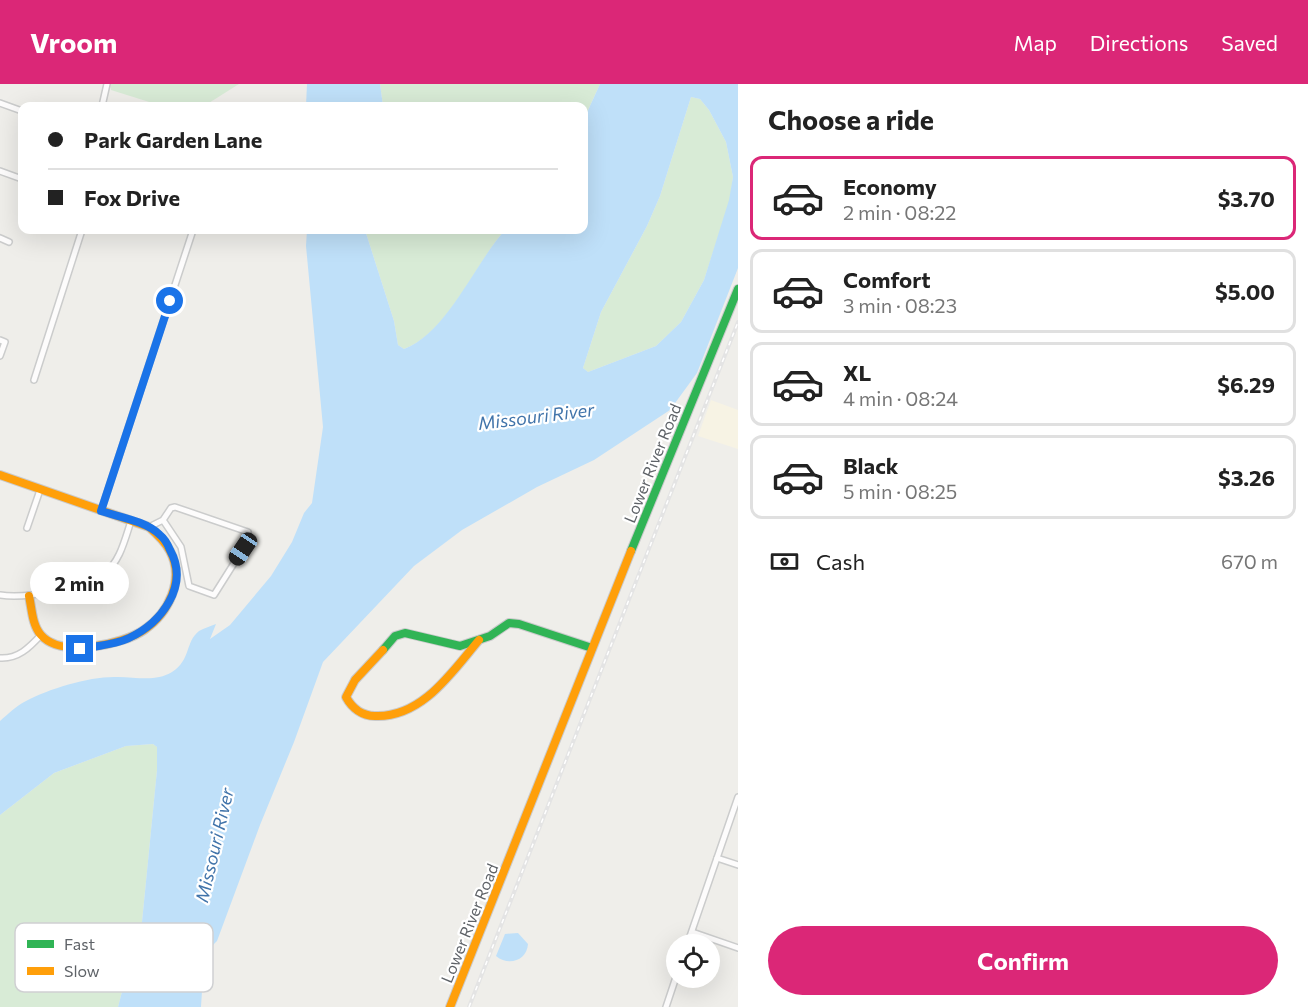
<!DOCTYPE html>
<html lang="en">
<head>
<meta charset="utf-8">
<style>
  body { margin:0; font-family:Commissioner,sans-serif; background:#f2f2f2; color:#222; height:100vh; display:flex; flex-direction:column; font-size:22px; white-space:nowrap }
  * { box-sizing:border-box; margin:0 }
  p { font-size:20px; color:#767676 }
  .icon { flex:none; width:33px; height:33px; fill:none; stroke:currentColor; stroke-width:2; stroke-linecap:round; stroke-linejoin:round }
  .map { position:relative; flex:1; overflow:hidden }
  .drawer { display:flex; flex-direction:column; background:#fff; width:570px }
  .drawer>* { flex:none }
  .top-card { position:absolute; left:18px; top:18px; width:570px; height:132px; border-radius:12px; box-shadow:0 6px 24px #0002; display:grid; align-content:center; height:132px; padding:0 30px; background:#fff }
  .tools { position:absolute; left:666px; top:850px; display:grid; gap:12px }
  .tools a { display:grid; place-items:center; width:54px; height:54px; border-radius:50%; background:#fff; box-shadow:0 6px 24px #0002; font-size:30px }
  .end { position:absolute; width:27px; height:27px; margin:-14px; border:8px solid #1a73e8; background:#fff; box-shadow:0 0 0 3px #fff }
  .from { border-radius:50% }
  .bubble { position:absolute; height:42px; border-radius:21px; background:#fff; box-shadow:0 6px 24px #0002; font-size:20px; font-weight:700; line-height:42px; text-align:center }
  .car { position:absolute; width:18px; height:36px; margin:-18px -9px; border-radius:8px; box-shadow:0 0 4px 2px #0007; background:linear-gradient(#222 24%,#8ab4d8 0 40%,#222 0 76%,#8ab4d8 0 86%,#222 0) }
  .top-card b { display:flex; align-items:center; gap:21px; height:57px; font-size:22px }
  .top-card b+b { border-top:2px solid #e0e0e0 }
  .top-card i { width:15px; height:15px; background:#222 }
  ul { padding:0; list-style:none }
  li { display:flex; align-items:center; gap:18px; height:84px; margin:0 12px 9px; padding:0 18px; border:3px solid #e0e0e0; border-radius:12px }
  li div { flex:1 }
  li b { display:block; font-size:22px }
  li em { font-style:normal; font-weight:700 }
  li.active { border-color:#db2777 }
  li>.icon { width:54px; height:54px; stroke-width:1.5 }
  h2 { padding:0 30px; font-size:27px; line-height:72px }
  .pay { display:flex; align-items:center; gap:15px; height:66px; padding:0 30px; font-size:22px }
  .pay p { margin-inline-start:auto }
  .action { display:flex; gap:12px; margin-top:auto; padding:12px 30px }
  .action a { flex:1; height:69px; border-radius:36px; background:#db2777; color:#fff; font-size:24px; font-weight:700; line-height:69px; text-align:center }
  header { display:flex; align-items:center; gap:36px; box-sizing:border-box; height:84px; padding:0 30px; background:#db2777; color:#fff }
  header strong { font-size:28px }
  nav { display:flex; gap:33px; margin-inline-start:auto; font-size:21px }
  main { display:flex; flex:1; min-height:0 }
  .map>svg:first-child { display:block }
  .commercial { fill:#f7f3e4 }
  .green { fill:#d8ebd6 }
  .water { fill:#bfe0f9; fill-rule:evenodd }
  .lines { fill:none; stroke-linecap:round; stroke-linejoin:round }
  .street-casing { stroke:#cbcccc; stroke-width:8 }
  .fast-casing { stroke:#cacacb; stroke-width:10 }
  .slow-casing { stroke:#cacacb; stroke-width:10 }
  .street { stroke:#fdfcfc; stroke-width:5 }
  .fast { stroke:#30b455; stroke-width:8 }
  .slow { stroke:#ff9f0a; stroke-width:8 }
  .rail-casing { stroke:#e4e4e4; stroke-width:4 }
  .rail { stroke:#fff; stroke-width:1.5; stroke-dasharray:4.5; stroke-linecap:butt }
  .route { stroke:#1a73e8; stroke-width:8 }
  .labels { text-anchor:middle; dominant-baseline:central; stroke-width:4.5; stroke-linejoin:round; paint-order:stroke }
  .street-label { font-size:16px; fill:#5f6368; stroke:#fff }
  .water-label { font-size:18px; font-style:italic; fill:#4174aa; stroke:#fff }
  .key { fill:#fff; stroke:#cfd0d2; stroke-width:1.5 }
  .key-label { font-size:16px; fill:#5f6368 }
</style>
</head>
<body>
<header>
<strong>Vroom</strong>
<nav><a>Map</a><a>Directions</a><a>Saved</a></nav>
</header>
<main>
<div class="map">
<svg width="738" height="923" viewBox="0 0 738 923">
  <rect width="100%" height="100%" fill="#efeeea"/>
  <polygon class="commercial" points="711,316 738,326 738,365 698,352"/>
  <g class="green">
    <polygon points="110,0 239,0 204,22 162,22 111,6"/>
    <polygon points="380,0 600,0 584,35 584,22 383,22"/>
    <polygon points="691,13 700,15 709,26 726,58 733,93 730,116 704,196 681,238 656,262 588,288 583,284 601,228 647,142 660,112"/>
    <path d="M 365,146 L 505,146 C 475,180 448,249 404,265 L 398,261 L 394,237 Z"/>
    <polygon points="153,660 157,663 157,686 140,858 135,879 125,896 118,923 0,923 0,731 54,689 126,662"/>
  </g>
  <g class="water">
    <polygon points="307,0 380,0 383,22 306,22"/>
    <path d="M 600,0 L 738,0 L 738,184 L 697,289 L 670,326 L 594,376 L 537,403 L 462,446 L 414,482 L 323,578 L 294,658 L 260,741 L 217,857 C 201,871 203,903 201,923 L 118,923 L 125,896 L 135,879 L 140,858 L 157,686 L 157,663 L 153,660 L 126,662 L 54,689 L 0,731 L 0,637 C 8,630 16,622 26,617 C 49,605 87,593 114,593 C 134,592 154,599 172,588 C 191,576 185,558 199,547 C 204,544 211,542 216,540 L 210,555 L 230,541 L 271,492 L 292,458 L 304,429 L 312,419 L 323,343 L 306,162 L 307,146 L 365,146 L 394,237 L 398,261 L 404,265 C 447,249 475,179 505,146 L 584,146 L 584,35 ZM 691,13 L 700,15 L 709,26 L 726,58 L 733,93 L 729,116 L 704,196 L 681,238 L 656,262 L 588,288 L 583,284 L 601,228 L 647,142 L 660,112 Z"/>
    <path d="M 518,849 L 528,860 C 527,876 509,883 496,872 L 505,850 Z"/>
  </g>
  <g class="lines">
    <g class="street-casing">
      <g id="street">
        <polyline points="0,19 22,27"/>
        <polyline points="102,22 107,0"/>
        <polyline points="0,87 22,95"/>
        <polyline points="0,154 9,158"/>
        <polyline points="0,256 5,258 0,272"/>
        <polyline points="34,296 82,146"/>
        <polyline points="101,427 193,146"/>
        <polyline points="149,443 163,436 171,424 175,423 248,448 243,465 214,511 189,502 181,463 163,436"/>
        <polyline points="27,444 40,406"/>
        <path d="M 0,511 C 24,515 85,505 104,490 C 120,478 125,455 131,437"/>
        <path d="M 0,574 C 18,575 29,564 41,551"/>
        <polyline points="717,774 738,781"/>
        <polyline points="692,848 738,864"/>
        <polyline points="687,861 738,713"/>
        <polyline points="666,923 676,893"/>
      </g>
    </g>
    <g class="fast-casing">
      <g id="fast">
        <polyline points="631,467 738,205"/>
        <polyline points="383,566 395,552 405,549 460,562 490,552 509,539 519,540 592,564"/>
      </g>
    </g>
    <g class="slow-casing">
      <g id="slow">
        <path d="M 0,391 L 149,443 C 157,450 165,457 170,467 C 185,495 169,529 144,546 C 122,561 61,574 41,551 C 32,541 32,525 29,512"/>
        <path d="M 383,566 L 355,596 L 346,613 C 352,624 362,632 375,632 C 422,634 452,588 479,556"/>
        <polyline points="450,923 631,467"/>
      </g>
    </g>
    <use href="#street" class="street"/>
    <use href="#fast" class="fast"/>
    <use href="#slow" class="slow"/>
    <g class="rail-casing">
      <polyline id="rail" points="469,923 738,238"/>
    </g>
    <use href="#rail" class="rail"/>
  </g>
  <g class="lines">
    <path class="route" d="M 80,565 C 95,562 115,561 129,554 C 161,539 190,502 170,466 C 168,461 165,455 160,451 C 146,437 119,433 101,427 L 170,217"/>
  </g>
  <g class="labels">
    <g class="street-label">
      <text transform="translate(652 379) rotate(-68)">Lower River Road</text>
      <text transform="translate(469 839) rotate(-68)">Lower River Road</text>
    </g>
    <g class="water-label">
      <text transform="translate(536 332) rotate(-7)">Missouri River</text>
      <text transform="translate(214 761) rotate(-77)">Missouri River</text>
    </g>
  </g>
  <rect x="15" y="839" width="198" height="69" rx="9" class="key"/>
  <rect x="27" y="856" width="27" height="8" fill="#30b455"/>
  <rect x="27" y="883" width="27" height="8" fill="#ff9f0a"/>
  <g class="key-label">
    <text x="64" y="866">Fast</text>
    <text x="64" y="893">Slow</text>
  </g>
</svg>
<div class="tools">
<a><svg class="icon" aria-label="locate" viewBox="0 0 24 24"><circle cx="12" cy="12" r="6"/><path d="M12 2v4M12 18v4M2 12h4M18 12h4"/></svg></a>
</div>
<i class="end from" style="left:170px;top:217px"></i>
<i class="end" style="left:80px;top:565px"></i>
<div class="bubble" style="left:30px;top:478px;width:99px">2 min</div>
<i class="car" style="left:243px;top:465px;rotate:214deg"></i>
<div class="top-card">
<b><i class="from"></i>Park Garden Lane</b>
<b><i></i>Fox Drive</b>
</div>
</div>
<section class="drawer">
<h2>Choose a ride</h2>
<ul>
<li class="active"><svg class="icon" aria-label="car" viewBox="0 0 24 24"><path d="M5 17H2v-5l4-1 3-4h7l3 4 3 1v5h-3M9 17h6M6 11h13"/><circle cx="7" cy="17" r="2"/><circle cx="17" cy="17" r="2"/></svg><div><b>Economy</b><p>2 min · 08:22</p></div><em>$3.70</em></li>
<li><svg class="icon" aria-label="car" viewBox="0 0 24 24"><path d="M5 17H2v-5l4-1 3-4h7l3 4 3 1v5h-3M9 17h6M6 11h13"/><circle cx="7" cy="17" r="2"/><circle cx="17" cy="17" r="2"/></svg><div><b>Comfort</b><p>3 min · 08:23</p></div><em>$5.00</em></li>
<li><svg class="icon" aria-label="car" viewBox="0 0 24 24"><path d="M5 17H2v-5l4-1 3-4h7l3 4 3 1v5h-3M9 17h6M6 11h13"/><circle cx="7" cy="17" r="2"/><circle cx="17" cy="17" r="2"/></svg><div><b>XL</b><p>4 min · 08:24</p></div><em>$6.29</em></li>
<li><svg class="icon" aria-label="car" viewBox="0 0 24 24"><path d="M5 17H2v-5l4-1 3-4h7l3 4 3 1v5h-3M9 17h6M6 11h13"/><circle cx="7" cy="17" r="2"/><circle cx="17" cy="17" r="2"/></svg><div><b>Black</b><p>5 min · 08:25</p></div><em>$3.26</em></li>
</ul>
<div class="pay"><svg class="icon" aria-label="cash" viewBox="0 0 24 24"><path d="M3 7h18v10H3z"/><circle cx="12" cy="12" r="2"/></svg>Cash<p>670 m</p></div>
<div class="action"><a>Confirm</a></div>
</section>
</main>
</body>
</html>
